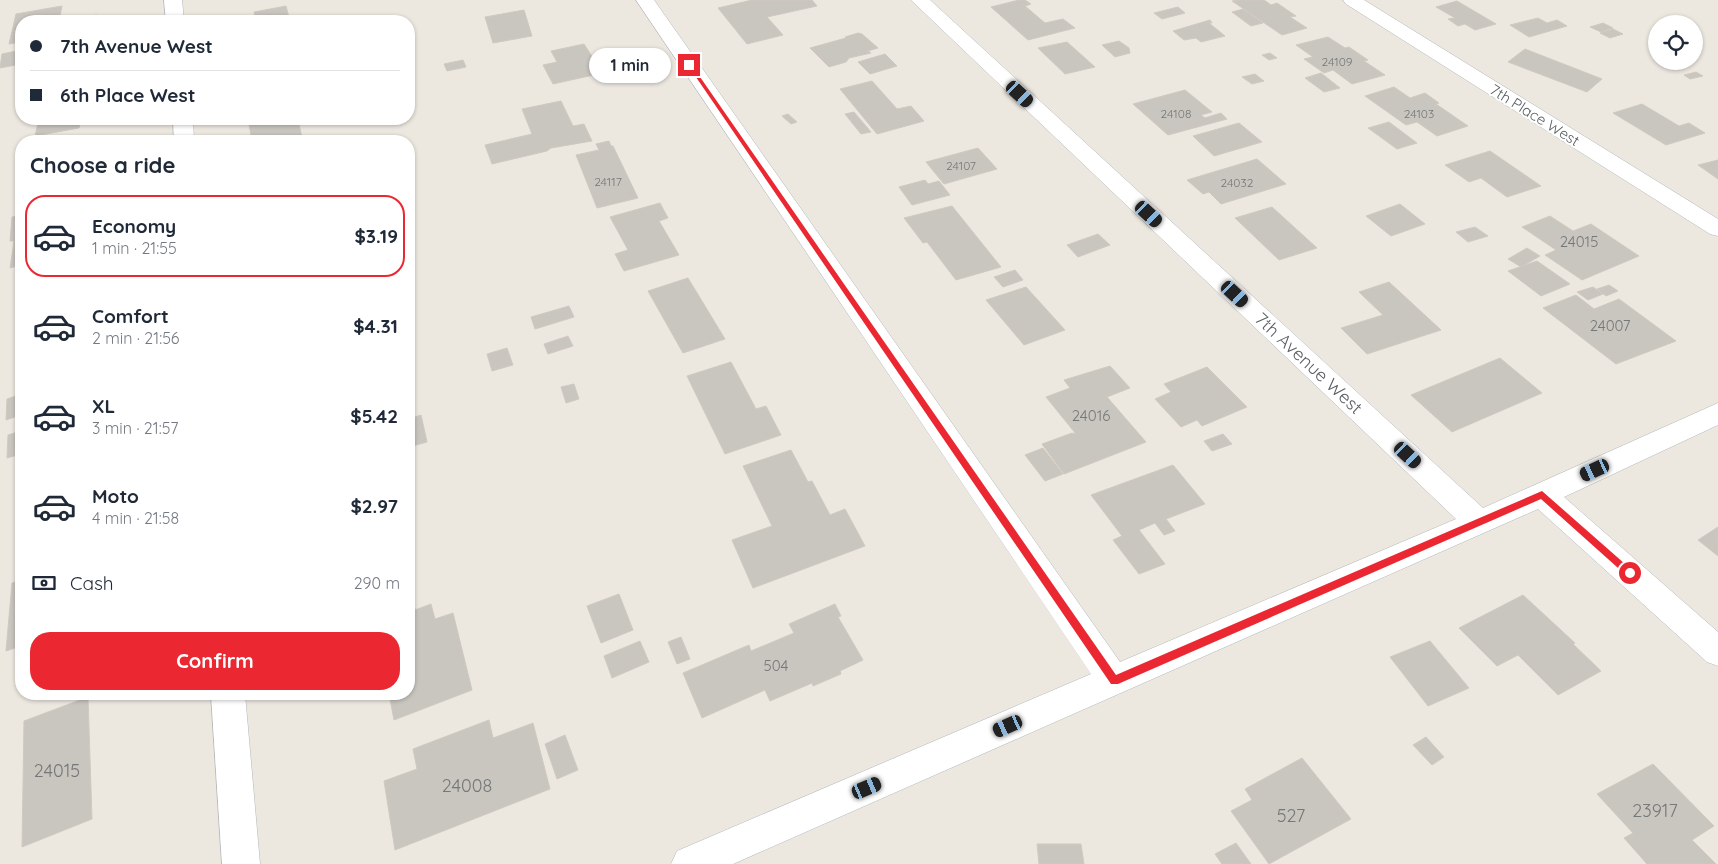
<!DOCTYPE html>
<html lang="en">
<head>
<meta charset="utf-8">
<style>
  body { margin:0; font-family:Quicksand,sans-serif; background:#f6f6f7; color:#1f2937; height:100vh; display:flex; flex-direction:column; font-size:19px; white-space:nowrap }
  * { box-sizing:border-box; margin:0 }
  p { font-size:16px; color:#747a83 }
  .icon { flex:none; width:28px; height:28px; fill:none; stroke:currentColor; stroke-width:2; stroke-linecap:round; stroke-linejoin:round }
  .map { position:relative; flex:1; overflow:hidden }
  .sheet { position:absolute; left:15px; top:135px; width:400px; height:565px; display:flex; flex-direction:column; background:#fff; border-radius:20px; box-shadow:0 1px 4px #0004 }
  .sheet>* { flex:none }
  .hud { position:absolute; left:15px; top:15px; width:400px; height:110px; border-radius:20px; box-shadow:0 1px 4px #0004; display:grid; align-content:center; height:110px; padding:0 15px; background:#fff }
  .buttons { position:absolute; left:1648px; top:15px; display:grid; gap:10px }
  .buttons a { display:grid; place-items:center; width:55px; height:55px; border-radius:50%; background:#fff; box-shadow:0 1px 4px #0004; font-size:25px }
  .end { position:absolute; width:22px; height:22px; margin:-11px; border:6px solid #eb2832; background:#fff; box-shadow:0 0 0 2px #fff }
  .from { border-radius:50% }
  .bubble { position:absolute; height:35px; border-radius:18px; background:#fff; box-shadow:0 1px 4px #0004; font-size:16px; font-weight:700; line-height:35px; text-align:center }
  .car { position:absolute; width:15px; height:30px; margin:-15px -8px; border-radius:6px; box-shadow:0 0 4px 1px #0007; background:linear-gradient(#222 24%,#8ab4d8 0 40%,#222 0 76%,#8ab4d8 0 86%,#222 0) }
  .hud b { display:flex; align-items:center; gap:18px; height:48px; font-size:19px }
  .hud b+b { border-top:1px solid #e0e1e3 }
  .hud i { width:12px; height:12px; background:#1f2937 }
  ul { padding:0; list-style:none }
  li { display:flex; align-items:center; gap:15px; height:82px; margin:0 10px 8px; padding:0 5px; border:2px solid transparent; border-radius:20px }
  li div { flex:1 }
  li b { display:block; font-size:19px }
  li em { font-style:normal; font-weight:700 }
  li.on { border-color:#eb2832 }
  li>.icon { width:45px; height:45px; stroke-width:1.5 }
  h2 { padding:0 15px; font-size:22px; line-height:60px }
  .pay { display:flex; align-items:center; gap:12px; height:55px; padding:0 15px; font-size:19px }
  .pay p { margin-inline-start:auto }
  .action { display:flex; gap:10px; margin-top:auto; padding:10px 15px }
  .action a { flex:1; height:58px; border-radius:20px; background:#eb2832; color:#fff; font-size:20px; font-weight:700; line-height:58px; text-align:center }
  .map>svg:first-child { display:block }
  .building { fill:#c9c5bf; stroke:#d1c9bf }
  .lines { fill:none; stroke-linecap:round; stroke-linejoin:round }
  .minor-casing { stroke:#b3b7bb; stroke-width:1 }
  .minor { fill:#fff; fill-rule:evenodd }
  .route { fill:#eb2832 }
  .labels { text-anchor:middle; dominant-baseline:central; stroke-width:4; stroke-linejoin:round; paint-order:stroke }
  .far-number-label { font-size:12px; fill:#757879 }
  .far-street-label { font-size:15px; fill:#595e62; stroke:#fff }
  .number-label { font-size:15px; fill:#757879 }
  .street-label { font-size:18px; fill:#595e62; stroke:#fff }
  .near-number-label { font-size:18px; fill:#757879 }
</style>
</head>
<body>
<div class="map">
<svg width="1718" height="864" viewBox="0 0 1718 864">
  <rect width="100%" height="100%" fill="#ece8e0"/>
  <g class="building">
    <polygon points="752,0 812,0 817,6 767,17 783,35 747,44 718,8"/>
    <polygon points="1019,0 1025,0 1031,4 1025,6 1045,23 1063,19 1075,28 1028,40 991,7"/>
    <polygon points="1238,0 1264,0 1271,5 1277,3 1296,16 1290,17 1307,28 1282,35 1232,1"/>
    <polygon points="1457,1 1496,24 1475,30 1465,24 1458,26 1448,19 1455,18 1436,7"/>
    <polygon points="62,6 59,21 97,15 97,21 21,21 21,42 9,44 16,14"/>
    <polygon points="286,6 290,21 256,21 254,12"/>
    <polygon points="1178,7 1185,13 1162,19 1154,13"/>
    <polygon points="1243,9 1263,23 1251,26 1232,12"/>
    <polygon points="524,10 532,36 493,43 485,17"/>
    <polygon points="1538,18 1547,23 1557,20 1567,26 1529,37 1510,25"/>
    <polygon points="1210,20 1212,23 1209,23 1225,36 1201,42 1196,38 1184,40 1173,31"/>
    <polygon points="1603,23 1613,28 1601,32 1590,27"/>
    <polygon points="1613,29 1623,34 1610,38 1600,33"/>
    <polygon points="858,33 862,34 878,48 868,51 871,53 849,58 846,62 829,67 810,48 846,38 845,37"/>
    <polygon points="1328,37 1345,48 1349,47 1368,60 1364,61 1385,75 1352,84 1333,70 1324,73 1304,59 1313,57 1296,45"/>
    <polygon points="1119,41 1129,48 1130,53 1115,57 1102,45"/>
    <polygon points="1067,42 1095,67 1065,74 1038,48"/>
    <polygon points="584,44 595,61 601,60 607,72 553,84 543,65 557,62 551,51"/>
    <polygon points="1525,49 1602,79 1587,92 1508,62"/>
    <polygon points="21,50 21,64 0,68 2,54"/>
    <polygon points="1270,53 1277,58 1269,60 1262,55"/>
    <polygon points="885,54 897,66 870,74 858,62"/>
    <polygon points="463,60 466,67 447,71 444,64"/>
    <polygon points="1696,72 1703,76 1690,79 1684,75"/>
    <polygon points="1321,73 1340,88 1324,92 1305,78"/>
    <polygon points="1255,74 1264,81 1252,84 1242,77"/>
    <polygon points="872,81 897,109 911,106 924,121 877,134 840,89"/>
    <polygon points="1394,87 1410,98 1425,93 1439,103 1436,104 1468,126 1437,136 1417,122 1406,125 1365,96"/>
    <polygon points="1185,90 1212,112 1201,115 1205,118 1221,113 1227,119 1168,135 1133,104"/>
    <polygon points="561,101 573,126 584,124 592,141 551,148 547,151 492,164 485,145 532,134 522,109"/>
    <polygon points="1642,104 1679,126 1689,123 1705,133 1666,145 1613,113"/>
    <polygon points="854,112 871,132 861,134 845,114"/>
    <polygon points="788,114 797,122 791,124 782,116"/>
    <polygon points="39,119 81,119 79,128 35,136"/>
    <polygon points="265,119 298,119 302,138 290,141 252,141 249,124 265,120"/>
    <polygon points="1389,122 1417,143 1397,149 1368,128"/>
    <polygon points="1239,123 1262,142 1214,156 1193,136"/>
    <polygon points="609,141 611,146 613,146 638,198 597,208 576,155 599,150 596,144"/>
    <polygon points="978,148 997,169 944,184 926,162"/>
    <polygon points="1490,151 1541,186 1507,197 1481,178 1469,182 1445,165"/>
    <polygon points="1257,159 1286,184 1221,204 1209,192 1203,194 1187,180"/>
    <polygon points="1718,160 1718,179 1698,165"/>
    <polygon points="925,180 928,184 939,181 950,195 912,205 899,187"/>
    <polygon points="660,203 668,218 659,221 679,255 624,271 615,254 628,250 610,217"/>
    <polygon points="1400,204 1425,224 1391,236 1366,216"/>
    <polygon points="952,206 1001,267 956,280 927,242 923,243 904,218"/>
    <polygon points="1272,207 1317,248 1279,260 1235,218"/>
    <polygon points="20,215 21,265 10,268 14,241 10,241 12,217"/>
    <polygon points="1550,216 1573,231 1591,224 1639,256 1582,280 1545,255 1556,250 1522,227"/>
    <polygon points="1475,227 1488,236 1468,242 1456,232"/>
    <polygon points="1098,234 1110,245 1078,257 1067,245"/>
    <polygon points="1527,248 1540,256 1521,267 1508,259"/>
    <polygon points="1537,261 1570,284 1541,296 1508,271"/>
    <polygon points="1015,270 1023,280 1003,287 994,277"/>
    <polygon points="688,278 725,339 683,353 648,291"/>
    <polygon points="1389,282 1441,330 1367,354 1341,328 1383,315 1359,292"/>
    <polygon points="1609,285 1618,291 1606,296 1597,289"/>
    <polygon points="1026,287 1065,330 1024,345 986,300"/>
    <polygon points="1593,287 1603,294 1588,300 1577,292"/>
    <polygon points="1576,295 1594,309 1619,299 1676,341 1616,364 1543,308"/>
    <polygon points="569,306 574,317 535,329 531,317"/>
    <polygon points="568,336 573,346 548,354 544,344"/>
    <polygon points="507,348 513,365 492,371 487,354"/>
    <polygon points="1500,358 1542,393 1452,432 1411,395"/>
    <polygon points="731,362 756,409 766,406 781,435 725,454 687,376"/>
    <polygon points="1110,366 1130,388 1107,397 1146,442 1064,474 1042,444 1072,433 1076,434 1046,397 1070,388 1064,380"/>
    <polygon points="1207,367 1247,407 1202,426 1197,420 1181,427 1155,399 1171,392 1164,384"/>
    <polygon points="574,384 579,399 566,403 561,387"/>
    <polygon points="21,394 21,415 6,420 7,399"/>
    <polygon points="421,415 427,442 409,447 409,419"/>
    <polygon points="21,431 21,454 7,458 8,435"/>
    <polygon points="1223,434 1232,444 1212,451 1204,441"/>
    <polygon points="1043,448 1063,474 1045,481 1025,455"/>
    <polygon points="791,450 808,482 812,481 830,515 845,509 865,546 753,588 732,540 772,526 743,466"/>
    <polygon points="1173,465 1205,504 1166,519 1175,531 1164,535 1155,523 1139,530 1165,564 1139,574 1113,540 1122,536 1091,495"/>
    <polygon points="1718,527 1718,556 1698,540"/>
    <polygon points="21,580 21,646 6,651 12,583"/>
    <polygon points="409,580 415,610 431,604 435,619 453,613 472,690 394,720 389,694 409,694"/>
    <polygon points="619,594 633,630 601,643 587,606"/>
    <polygon points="1523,595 1575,643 1573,644 1601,671 1558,695 1518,655 1497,666 1459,628"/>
    <polygon points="835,604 841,616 838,617 863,660 840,671 841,674 813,686 812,683 770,701 765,690 702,718 683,673 749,645 751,651 794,633 789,624"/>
    <polygon points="681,637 690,659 677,664 668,642"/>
    <polygon points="640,641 649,662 612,678 604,656"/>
    <polygon points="1430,641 1469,688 1428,706 1390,657"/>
    <polygon points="88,697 92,819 22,847 24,721"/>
    <polygon points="489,720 493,738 533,723 550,789 395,850 384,781 417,769 413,749"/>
    <polygon points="565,735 578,770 557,779 545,744"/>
    <polygon points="1426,737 1444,757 1432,765 1413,745"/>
    <polygon points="1302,758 1351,819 1269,864 1231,811 1252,800 1245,789"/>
    <polygon points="1653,764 1714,826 1692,840 1716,864 1647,864 1624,838 1633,833 1597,794"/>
    <polygon points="1236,843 1251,864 1222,864 1215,854"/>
    <polygon points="1037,844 1081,844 1084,864 1039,864"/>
  </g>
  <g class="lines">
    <g class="minor-casing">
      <g id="minor">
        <polygon points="164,0 182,0 184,21 166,21"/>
        <polygon points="636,0 654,0 1120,662 1456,519 911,0 930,0 1483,508 1718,403 1718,425 1564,497 1718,632 1718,666 1707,662 1538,509 733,864 671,864 677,851 1091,674"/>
        <polygon points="1343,0 1364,0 1718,219 1718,236 1710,234 1346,4"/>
        <polygon points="173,119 193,119 194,141 174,141"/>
        <polygon points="211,694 245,694 260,864 222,864"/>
      </g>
    </g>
    <use href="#minor" class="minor"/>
  </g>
  <polygon class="route" points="687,64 691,64 1116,675 1542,491 1633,571 1633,576 1627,576 1541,499 1118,684 1111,684"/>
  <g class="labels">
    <g class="far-number-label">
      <text x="1337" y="61">24109</text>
      <text x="1176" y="113">24108</text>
      <text x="1419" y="113">24103</text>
      <text x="961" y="165">24107</text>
      <text x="608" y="181">24117</text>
      <text x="1237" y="182">24032</text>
    </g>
    <g class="far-street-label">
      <text transform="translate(1535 115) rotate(32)">7th Place West</text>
    </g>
    <g class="number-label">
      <text x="1579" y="241">24015</text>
      <text x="1610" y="325">24007</text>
      <text x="1091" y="415">24016</text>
      <text x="776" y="665">504</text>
    </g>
    <g class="street-label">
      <text transform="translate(1309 363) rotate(43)">7th Avenue West</text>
    </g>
    <g class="near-number-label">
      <text x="57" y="770">24015</text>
      <text x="467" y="785">24008</text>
      <text x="1655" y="810">23917</text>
      <text x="1291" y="815">527</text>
    </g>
  </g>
</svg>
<div class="buttons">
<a><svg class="icon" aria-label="locate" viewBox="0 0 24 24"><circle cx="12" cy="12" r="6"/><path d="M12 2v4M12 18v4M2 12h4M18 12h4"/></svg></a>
</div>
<i class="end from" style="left:1630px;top:573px"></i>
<i class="end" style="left:689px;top:65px"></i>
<div class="bubble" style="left:589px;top:48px;width:82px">1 min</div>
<i class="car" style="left:1020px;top:94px;rotate:133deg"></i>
<i class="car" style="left:1149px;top:214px;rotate:133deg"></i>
<i class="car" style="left:1235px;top:294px;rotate:133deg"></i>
<i class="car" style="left:1408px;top:455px;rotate:133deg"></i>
<i class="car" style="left:1595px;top:470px;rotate:245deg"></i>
<i class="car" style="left:1008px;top:726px;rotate:246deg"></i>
<i class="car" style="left:867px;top:788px;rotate:67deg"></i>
<div class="hud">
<b><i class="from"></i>7th Avenue West</b>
<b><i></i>6th Place West</b>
</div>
<section class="sheet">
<h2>Choose a ride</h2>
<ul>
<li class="on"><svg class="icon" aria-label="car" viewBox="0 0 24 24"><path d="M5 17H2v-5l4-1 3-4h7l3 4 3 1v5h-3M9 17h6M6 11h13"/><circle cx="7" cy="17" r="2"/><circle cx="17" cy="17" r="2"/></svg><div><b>Economy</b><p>1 min · 21:55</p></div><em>$3.19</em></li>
<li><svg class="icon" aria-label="car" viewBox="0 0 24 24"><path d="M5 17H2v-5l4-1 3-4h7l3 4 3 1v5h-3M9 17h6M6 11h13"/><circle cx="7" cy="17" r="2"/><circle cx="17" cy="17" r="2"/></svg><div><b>Comfort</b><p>2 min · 21:56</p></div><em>$4.31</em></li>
<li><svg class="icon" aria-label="car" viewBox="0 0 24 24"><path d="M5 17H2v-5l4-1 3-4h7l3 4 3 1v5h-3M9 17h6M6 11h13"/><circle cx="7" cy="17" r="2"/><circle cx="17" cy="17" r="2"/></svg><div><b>XL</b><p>3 min · 21:57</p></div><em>$5.42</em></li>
<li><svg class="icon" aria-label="car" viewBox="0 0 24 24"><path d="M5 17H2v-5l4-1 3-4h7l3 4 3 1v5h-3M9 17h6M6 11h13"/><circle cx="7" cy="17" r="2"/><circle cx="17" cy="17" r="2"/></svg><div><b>Moto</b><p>4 min · 21:58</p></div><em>$2.97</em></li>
</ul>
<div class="pay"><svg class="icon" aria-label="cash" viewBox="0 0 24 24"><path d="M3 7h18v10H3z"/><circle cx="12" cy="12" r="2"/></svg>Cash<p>290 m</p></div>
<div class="action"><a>Confirm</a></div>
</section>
</div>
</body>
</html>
